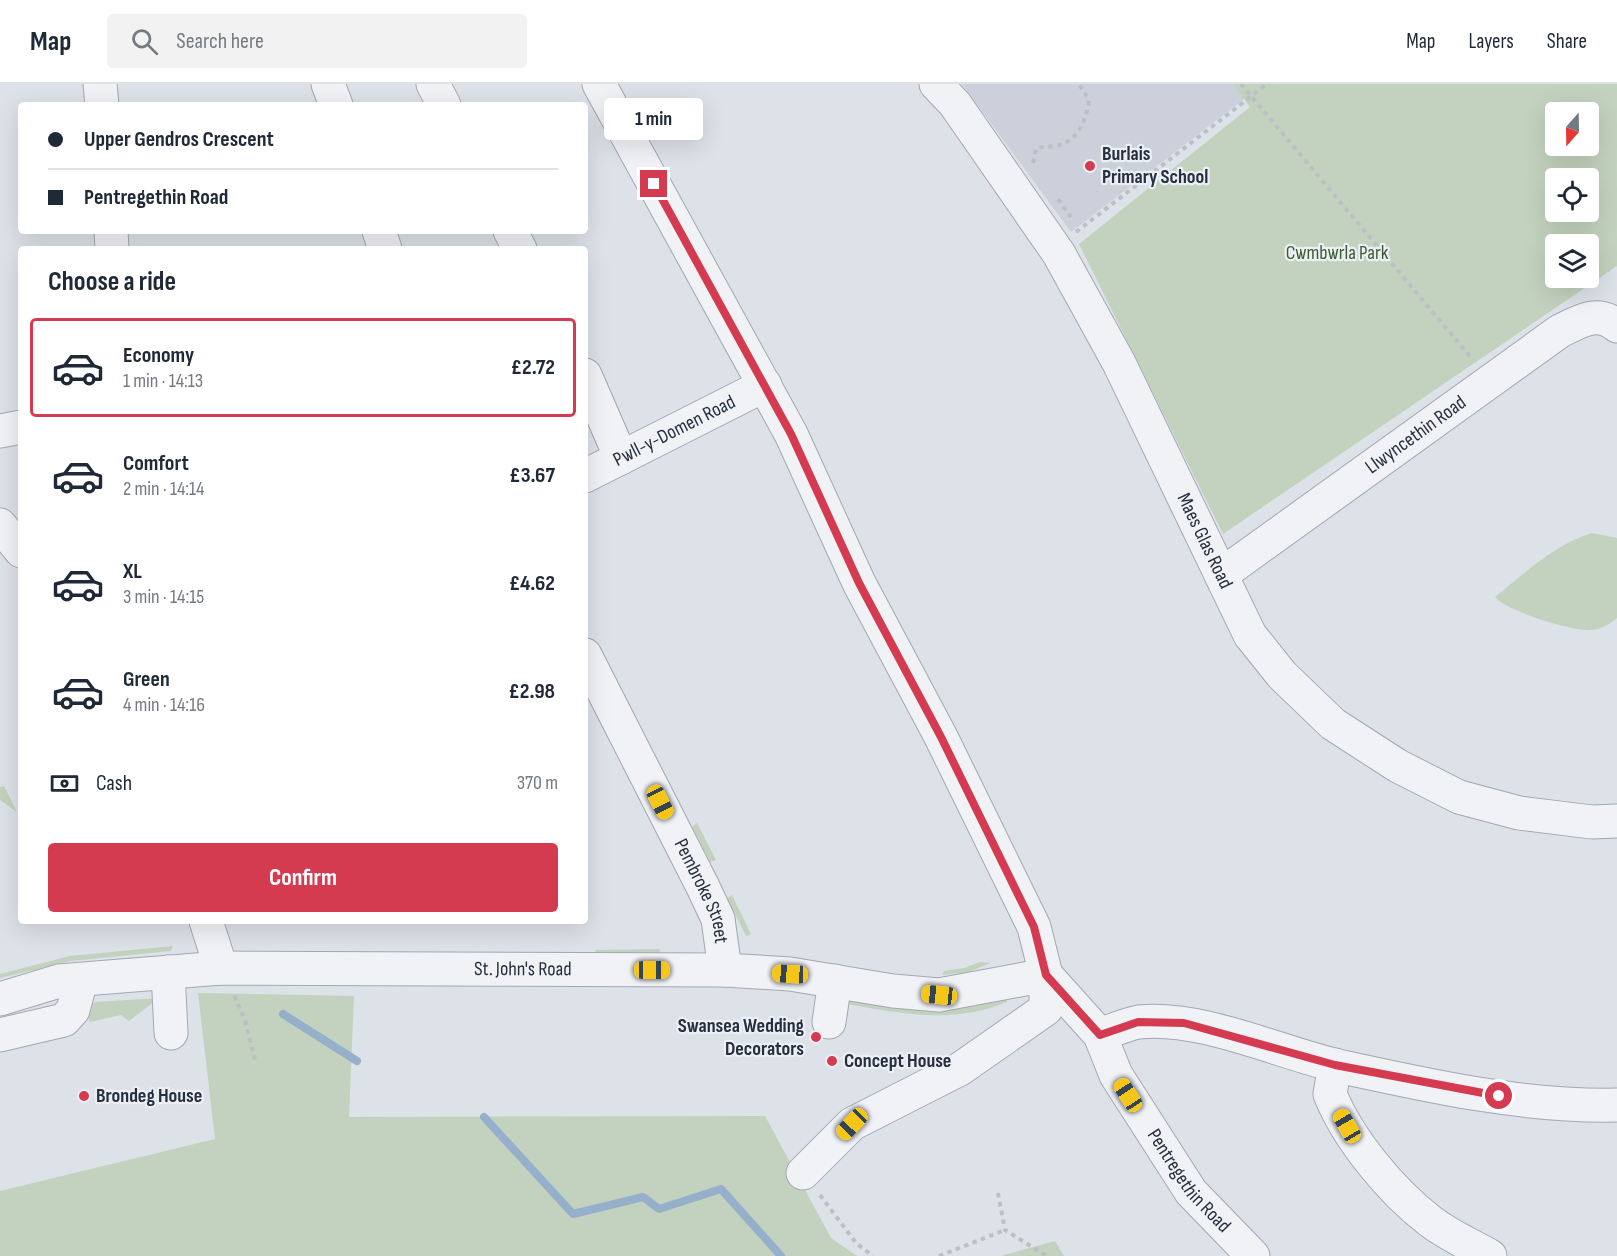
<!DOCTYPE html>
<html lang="en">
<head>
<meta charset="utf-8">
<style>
  body { margin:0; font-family:"Sofia Sans Condensed",sans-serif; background:#f2f2f3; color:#1f2937; height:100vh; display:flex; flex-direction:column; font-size:22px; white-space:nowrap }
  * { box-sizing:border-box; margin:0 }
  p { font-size:20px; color:#747a83 }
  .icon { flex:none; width:33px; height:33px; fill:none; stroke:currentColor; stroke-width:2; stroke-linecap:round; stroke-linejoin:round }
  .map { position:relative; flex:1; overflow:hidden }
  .details { position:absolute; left:18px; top:162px; width:570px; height:678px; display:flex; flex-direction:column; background:#fff; border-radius:6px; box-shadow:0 6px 24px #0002 }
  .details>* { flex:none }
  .banner { position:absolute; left:18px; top:18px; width:570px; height:132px; border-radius:6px; box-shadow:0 6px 24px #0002; display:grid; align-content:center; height:132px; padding:0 30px; background:#fff }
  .needle { width:39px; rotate:200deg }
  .tools { position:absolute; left:1545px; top:18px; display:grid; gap:12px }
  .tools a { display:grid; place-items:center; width:54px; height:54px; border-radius:6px; background:#fff; box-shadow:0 6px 24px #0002; font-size:30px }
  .end { position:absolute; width:27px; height:27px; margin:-14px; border:8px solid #d43b51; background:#fff; box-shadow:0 0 0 3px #fff }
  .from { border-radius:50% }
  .bubble { position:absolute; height:42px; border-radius:6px; background:#fff; box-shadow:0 6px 24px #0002; font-size:20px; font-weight:700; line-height:42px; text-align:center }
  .car { position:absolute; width:18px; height:36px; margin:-18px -9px; border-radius:8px; box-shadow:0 0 4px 2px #0007; background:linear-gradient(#f5c518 24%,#345 0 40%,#f5c518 0 76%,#345 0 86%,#f5c518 0) }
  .banner b { display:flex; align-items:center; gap:21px; height:57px; font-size:22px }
  .banner b+b { border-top:2px solid #e0e1e3 }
  .banner i { width:15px; height:15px; background:#1f2937 }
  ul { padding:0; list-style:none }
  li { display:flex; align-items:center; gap:18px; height:99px; margin:0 12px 9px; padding:0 18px; border:3px solid transparent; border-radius:6px }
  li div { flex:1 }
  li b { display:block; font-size:22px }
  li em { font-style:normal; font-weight:700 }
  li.active { border-color:#d43b51 }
  li>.icon { width:54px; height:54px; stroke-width:1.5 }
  h2 { padding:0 30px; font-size:27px; line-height:72px }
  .pay { display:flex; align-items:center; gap:15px; height:66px; padding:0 30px; font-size:22px }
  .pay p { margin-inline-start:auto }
  .primary-button { display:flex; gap:12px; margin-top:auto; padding:12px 30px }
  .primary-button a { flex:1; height:69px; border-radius:6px; background:#d43b51; color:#fff; font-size:24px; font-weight:700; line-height:69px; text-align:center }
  header { display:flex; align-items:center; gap:36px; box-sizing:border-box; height:84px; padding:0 30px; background:#fff; border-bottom:2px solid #e0e1e3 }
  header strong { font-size:28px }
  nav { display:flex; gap:33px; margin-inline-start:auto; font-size:21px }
  .search { width:420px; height:54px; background:#f2f2f3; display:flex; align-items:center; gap:15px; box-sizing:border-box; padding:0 21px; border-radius:6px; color:#747a83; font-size:22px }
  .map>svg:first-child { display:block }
  .built { fill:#cbd0da }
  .green { fill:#c3d2be; fill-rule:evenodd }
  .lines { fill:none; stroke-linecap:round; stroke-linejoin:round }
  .stream { stroke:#96afca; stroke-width:8 }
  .minor-casing { stroke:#a2a8b2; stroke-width:35 }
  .path { stroke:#bbbfc6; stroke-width:4; stroke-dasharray:4.5 4.5; stroke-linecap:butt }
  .minor { stroke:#f0f2f6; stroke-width:33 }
  .route { stroke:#d43b51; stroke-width:8 }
  .poi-dot { fill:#d43b51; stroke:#ecf0f5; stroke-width:2 }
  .labels { text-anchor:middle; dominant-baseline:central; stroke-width:4.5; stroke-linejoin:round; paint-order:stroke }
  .poi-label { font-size:20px; font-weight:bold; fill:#262f3f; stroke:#ecf0f5; text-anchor:start }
  .park-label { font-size:20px; fill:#3a5b32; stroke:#ecf0f5 }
  .street-label { font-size:20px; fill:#262f3f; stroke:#ecf0f5 }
</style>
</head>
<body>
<header>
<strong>Map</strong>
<div class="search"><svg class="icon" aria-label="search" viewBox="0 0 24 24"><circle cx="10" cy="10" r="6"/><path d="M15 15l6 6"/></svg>Search here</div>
<nav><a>Map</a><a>Layers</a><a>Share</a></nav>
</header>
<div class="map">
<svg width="1617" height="1172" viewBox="0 0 1617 1172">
  <rect width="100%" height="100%" fill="#dde1e8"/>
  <polygon class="built" points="962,0 1232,0 1244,15 1071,148"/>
  <g class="green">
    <path d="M 1232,0 L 1617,0 L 1617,182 L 1223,450 L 1079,160 L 1250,23 ZM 1556,28 L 1588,28 L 1588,62 L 1556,62 ZM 1556,94 L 1588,94 L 1588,128 L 1556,128 ZM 1556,160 L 1588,160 L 1588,194 L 1556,194 Z"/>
    <path d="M 1592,449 L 1617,454 L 1617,534 C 1609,540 1602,545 1592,546 C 1574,548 1506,527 1495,513 C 1525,489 1555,460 1592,449 Z"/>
    <polygon points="4,702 17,728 0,716 0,703"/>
    <polygon points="697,739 716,776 710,778 692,743"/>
    <polygon points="732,811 751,850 746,852 727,814"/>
    <polygon points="173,862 171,867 71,877 0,894 0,890 70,872"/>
    <polygon points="660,865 659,872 597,872 595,866"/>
    <polygon points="980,878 990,879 969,888 942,891 944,887 964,884"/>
    <polygon points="198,909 354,912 349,1033 765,1032 831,1154 857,1172 0,1172 0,1107 215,1055"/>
    <path d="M 1006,911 L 1007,918 C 955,940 901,930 847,920 L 852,916 Z"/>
    <polygon points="159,914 129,937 121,931 90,938 87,930 91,920 96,918"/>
    <polygon points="1055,1157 1064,1172 1001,1172"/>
  </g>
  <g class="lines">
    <g class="stream">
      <polyline points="283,930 357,977"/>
      <polyline points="484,1033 573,1130 643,1113 659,1125 721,1105 781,1172"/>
    </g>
    <g class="minor-casing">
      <g id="minor">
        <polyline points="100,0 102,21"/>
        <polyline points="328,0 336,21"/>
        <polyline points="433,0 444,21"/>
        <path id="s1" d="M 599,0 L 791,350 L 859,499 L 941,653 L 1034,843 L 1046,891 L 1100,951 L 1116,991 L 1191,1108 L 1253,1172"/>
        <path id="s2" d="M 936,0 L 955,20 L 1059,170 L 1119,279 L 1250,551 L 1282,591 L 1333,640 L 1398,682 L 1459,713 L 1519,729 L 1592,738 L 1617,737"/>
        <polyline points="111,147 112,165"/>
        <polyline points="379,147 385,165"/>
        <polyline points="510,147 520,165"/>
        <polyline points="585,291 621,374"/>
        <polyline points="0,347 21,343"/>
        <path id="s3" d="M 585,392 L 765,301"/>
        <polyline points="0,441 21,467"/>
        <path id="s4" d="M 1221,491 L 1560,247 C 1579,238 1597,225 1617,242"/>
        <path id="s5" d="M 585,571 L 703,803 L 718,835 L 725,886"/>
        <polyline points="206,837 221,884"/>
        <polyline points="168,888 171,949"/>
        <path id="s6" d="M 0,915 L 59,897 L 221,884 L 725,886 L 790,890 L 893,907 L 939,911 L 1046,891"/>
        <polyline points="829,938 835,897"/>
        <polyline points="0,951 64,936 73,926 81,896"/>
        <path d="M 1100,951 C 1112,947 1126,940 1139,938 C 1199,931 1278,968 1338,982 C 1429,1002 1523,1023 1617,1021"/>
        <path d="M 1335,981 L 1330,1010 C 1348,1055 1391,1107 1430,1137 C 1448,1151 1471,1161 1490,1172"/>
        <polyline points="803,1089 852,1040 960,985 1046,925 1046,891"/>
      </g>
    </g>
    <g class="path">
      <polyline points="1241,0 1473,276"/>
      <path d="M 1033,79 L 1036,65 C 1042,62 1048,63 1055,62 C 1078,58 1086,37 1089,16 L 1079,0"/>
      <polyline points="1058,115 1071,133"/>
      <polyline points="1076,148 1267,0"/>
      <polyline points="234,912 245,936 256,980"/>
      <polyline points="998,1109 1005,1146 1047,1172"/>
      <polyline points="820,1111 856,1159 873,1172"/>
      <polyline points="939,1172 1005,1146"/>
    </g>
    <use href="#minor" class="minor"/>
  </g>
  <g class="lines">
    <polyline class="route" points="654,100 791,350 859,499 941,653 1034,843 1046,891 1100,951 1138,938 1184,939 1335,981 1499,1012"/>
  </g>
  <g class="poi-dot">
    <circle cx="1090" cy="82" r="6"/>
    <circle cx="816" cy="953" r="6"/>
    <circle cx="832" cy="977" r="6"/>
    <circle cx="84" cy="1012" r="6"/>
  </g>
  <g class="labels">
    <g class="poi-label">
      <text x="1102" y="70">Burlais<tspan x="1102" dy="23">Primary School</tspan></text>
      <text x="804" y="942" text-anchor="end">Swansea Wedding<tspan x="804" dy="23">Decorators</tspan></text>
      <text x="844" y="977">Concept House</text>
      <text x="96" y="1012">Brondeg House</text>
    </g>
    <g class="park-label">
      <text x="1337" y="169">Cwmbwrla Park</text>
    </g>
    <g class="street-label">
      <text stroke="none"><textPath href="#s3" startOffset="100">Pwll-y-Domen Road</textPath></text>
      <text stroke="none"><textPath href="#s4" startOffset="240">Llwyncethin Road</textPath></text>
      <text stroke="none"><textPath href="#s2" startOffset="532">Maes Glas Road</textPath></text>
      <text stroke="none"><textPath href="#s5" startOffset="264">Pembroke Street</textPath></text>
      <text stroke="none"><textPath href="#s6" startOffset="526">St. John's Road</textPath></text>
      <text stroke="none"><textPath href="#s1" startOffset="1251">Pentregethin Road</textPath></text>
    </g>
  </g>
</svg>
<div class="tools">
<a><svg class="needle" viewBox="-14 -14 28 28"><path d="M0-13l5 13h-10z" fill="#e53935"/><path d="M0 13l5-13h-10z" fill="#747a83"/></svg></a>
<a><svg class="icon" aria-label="locate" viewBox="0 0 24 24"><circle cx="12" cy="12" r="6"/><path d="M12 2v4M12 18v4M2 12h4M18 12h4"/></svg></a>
<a><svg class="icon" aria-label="layers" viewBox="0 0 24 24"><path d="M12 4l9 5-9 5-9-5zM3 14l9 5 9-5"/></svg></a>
</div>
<i class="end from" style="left:1499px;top:1012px"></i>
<i class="end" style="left:654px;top:100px"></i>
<div class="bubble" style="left:604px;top:14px;width:99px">1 min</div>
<i class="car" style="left:660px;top:718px;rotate:153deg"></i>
<i class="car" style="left:652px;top:886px;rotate:90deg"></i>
<i class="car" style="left:790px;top:890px;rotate:273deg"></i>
<i class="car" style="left:939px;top:911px;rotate:276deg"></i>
<i class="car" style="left:1128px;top:1011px;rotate:327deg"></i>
<i class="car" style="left:852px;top:1040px;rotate:224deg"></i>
<i class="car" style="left:1347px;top:1042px;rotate:330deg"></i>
<div class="banner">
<b><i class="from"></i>Upper Gendros Crescent</b>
<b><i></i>Pentregethin Road</b>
</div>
<section class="details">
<h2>Choose a ride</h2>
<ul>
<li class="active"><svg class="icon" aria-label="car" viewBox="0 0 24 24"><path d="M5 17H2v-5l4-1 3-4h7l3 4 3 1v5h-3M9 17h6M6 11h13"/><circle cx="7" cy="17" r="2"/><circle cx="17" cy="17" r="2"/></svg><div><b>Economy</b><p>1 min · 14:13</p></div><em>£2.72</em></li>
<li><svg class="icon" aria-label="car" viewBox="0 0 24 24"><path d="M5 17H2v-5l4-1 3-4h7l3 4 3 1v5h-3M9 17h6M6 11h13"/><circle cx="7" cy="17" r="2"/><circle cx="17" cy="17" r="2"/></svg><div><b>Comfort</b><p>2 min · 14:14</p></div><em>£3.67</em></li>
<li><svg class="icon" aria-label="car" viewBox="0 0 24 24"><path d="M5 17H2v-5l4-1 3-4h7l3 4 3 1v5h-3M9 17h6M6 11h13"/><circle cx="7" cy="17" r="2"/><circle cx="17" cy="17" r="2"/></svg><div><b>XL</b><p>3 min · 14:15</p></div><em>£4.62</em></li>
<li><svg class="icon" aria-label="car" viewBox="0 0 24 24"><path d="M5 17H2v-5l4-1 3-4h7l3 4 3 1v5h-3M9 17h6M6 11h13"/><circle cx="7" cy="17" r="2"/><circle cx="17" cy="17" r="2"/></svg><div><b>Green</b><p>4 min · 14:16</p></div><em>£2.98</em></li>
</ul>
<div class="pay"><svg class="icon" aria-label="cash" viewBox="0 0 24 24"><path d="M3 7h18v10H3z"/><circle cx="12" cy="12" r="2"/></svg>Cash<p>370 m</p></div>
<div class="primary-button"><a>Confirm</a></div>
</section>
</div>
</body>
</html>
